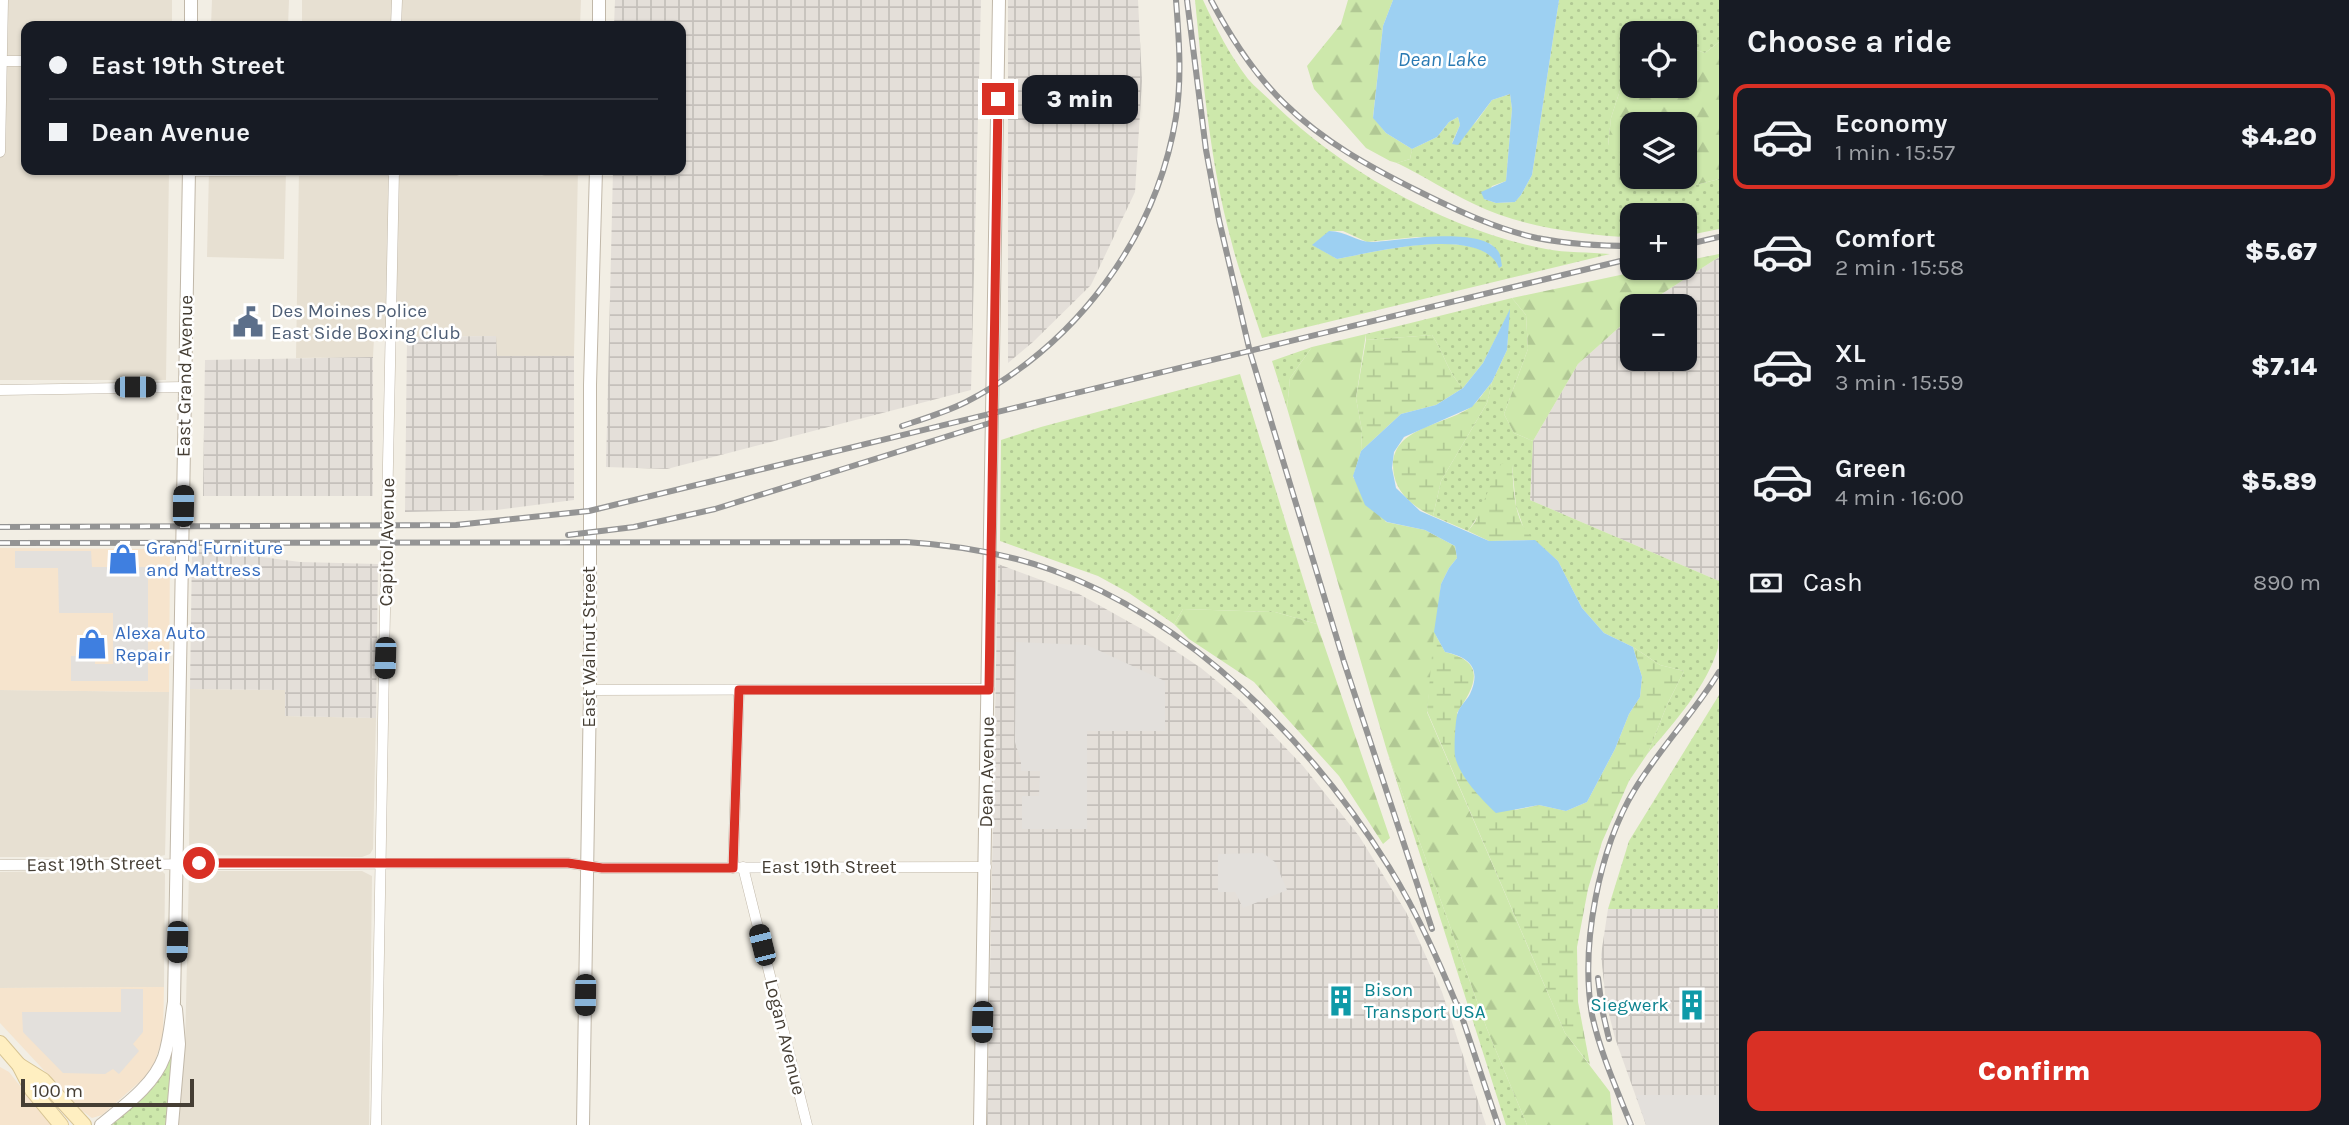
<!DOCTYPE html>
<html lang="en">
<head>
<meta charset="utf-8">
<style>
  body { margin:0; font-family:Karla,sans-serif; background:#20242c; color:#f1f3f6; height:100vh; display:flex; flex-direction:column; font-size:26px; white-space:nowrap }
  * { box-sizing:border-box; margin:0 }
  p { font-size:23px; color:#9ea1a6 }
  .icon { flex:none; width:38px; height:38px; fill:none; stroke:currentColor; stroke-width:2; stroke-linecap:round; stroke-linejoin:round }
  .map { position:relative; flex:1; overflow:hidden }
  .panel { display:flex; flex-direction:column; background:#171b24; width:630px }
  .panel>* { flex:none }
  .hud { position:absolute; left:21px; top:21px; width:665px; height:154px; border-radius:14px; box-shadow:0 2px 5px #0004; display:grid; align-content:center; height:154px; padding:0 28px; background:#171b24 }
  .buttons { position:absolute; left:1620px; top:21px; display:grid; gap:14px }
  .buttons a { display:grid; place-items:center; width:77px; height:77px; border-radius:14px; background:#171b24; box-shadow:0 2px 5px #0004; font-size:35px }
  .scale { position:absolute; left:21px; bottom:18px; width:173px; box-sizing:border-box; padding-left:7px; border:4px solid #453e34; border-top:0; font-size:19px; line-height:24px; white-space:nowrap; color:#453e34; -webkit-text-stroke:5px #fff; paint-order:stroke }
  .end { position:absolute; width:32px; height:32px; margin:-16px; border:9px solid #d93025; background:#fff; box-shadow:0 0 0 4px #fff }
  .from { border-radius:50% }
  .bubble { position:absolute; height:49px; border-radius:14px; background:#171b24; box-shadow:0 2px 5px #0004; font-size:23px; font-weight:800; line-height:49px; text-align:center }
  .car { position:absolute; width:21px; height:42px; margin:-21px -10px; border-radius:9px; box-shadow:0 0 5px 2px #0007; background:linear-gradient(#222 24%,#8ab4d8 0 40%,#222 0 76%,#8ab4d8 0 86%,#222 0) }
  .hud b { display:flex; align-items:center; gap:24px; height:66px; font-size:26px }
  .hud b+b { border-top:2px solid #363941 }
  .hud i { width:18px; height:18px; background:#f1f3f6 }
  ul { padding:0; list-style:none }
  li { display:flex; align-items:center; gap:21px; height:105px; margin:0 14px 10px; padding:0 14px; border:4px solid transparent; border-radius:14px }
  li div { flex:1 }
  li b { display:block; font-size:26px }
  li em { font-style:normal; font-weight:800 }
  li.active { border-color:#d93025 }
  li>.icon { width:63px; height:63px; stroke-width:1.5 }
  h2 { padding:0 28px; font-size:32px; line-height:84px }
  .pay { display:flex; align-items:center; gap:18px; height:77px; padding:0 28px; font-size:26px }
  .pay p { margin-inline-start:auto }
  .button { display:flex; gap:14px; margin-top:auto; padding:14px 28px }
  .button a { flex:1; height:80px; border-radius:14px; background:#d93025; color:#fff; font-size:28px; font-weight:800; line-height:80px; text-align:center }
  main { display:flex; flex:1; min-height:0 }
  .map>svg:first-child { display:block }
  .residential { fill:#e7e0d2 }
  .commercial { fill:#f6e4cd }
  .industrial { fill:url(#industrial-grid) }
  .grass { fill:url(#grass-dots); fill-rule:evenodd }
  .forest { fill:url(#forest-firs) }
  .wetland { fill:url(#wetland-marsh) }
  .parking { fill:#e3e0dc }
  .water { fill:#9dd0f2 }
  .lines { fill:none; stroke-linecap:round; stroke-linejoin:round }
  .minor-casing { stroke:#c1b8a9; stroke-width:11 }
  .tertiary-casing { stroke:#c1b8a9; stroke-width:14 }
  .secondary-casing { stroke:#d7c494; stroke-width:16 }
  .minor { stroke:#fff; stroke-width:10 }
  .tertiary { stroke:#fff; stroke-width:12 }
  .secondary { stroke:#ffefc1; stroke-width:14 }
  .rail-casing { stroke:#949494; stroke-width:6 }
  .rail { stroke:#fff; stroke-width:3.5; stroke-dasharray:10; stroke-linecap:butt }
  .route { stroke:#d93025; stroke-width:9 }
  .labels { text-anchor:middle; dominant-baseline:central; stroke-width:5; stroke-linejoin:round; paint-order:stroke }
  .service-label { font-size:19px; fill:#4e5e75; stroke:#fff; text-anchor:start }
  .street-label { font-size:19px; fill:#453e34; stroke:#fff }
  .shop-label { font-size:19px; fill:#366cbe; stroke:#fff; text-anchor:start }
  .culture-label { font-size:19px; fill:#0d838f; stroke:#fff; text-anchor:start }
  .water-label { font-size:21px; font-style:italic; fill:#2a7ab3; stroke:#fff }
</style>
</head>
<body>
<main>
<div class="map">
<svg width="1719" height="1125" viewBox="0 0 1719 1125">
  <defs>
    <pattern id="industrial-grid" width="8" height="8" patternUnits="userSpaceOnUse" patternTransform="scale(1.75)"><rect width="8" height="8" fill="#e4dfd9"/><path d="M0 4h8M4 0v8" fill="none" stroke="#c5c0bb"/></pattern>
    <pattern id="grass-dots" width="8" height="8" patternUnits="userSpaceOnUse" patternTransform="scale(1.75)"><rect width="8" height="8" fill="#cde8ab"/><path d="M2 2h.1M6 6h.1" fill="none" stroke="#b1c894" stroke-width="1.8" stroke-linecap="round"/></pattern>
    <pattern id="forest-firs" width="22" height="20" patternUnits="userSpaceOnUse" patternTransform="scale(1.75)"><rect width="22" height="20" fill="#cde8ab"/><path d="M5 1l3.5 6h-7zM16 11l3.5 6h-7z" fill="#b1c894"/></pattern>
    <pattern id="wetland-marsh" width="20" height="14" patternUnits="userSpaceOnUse" patternTransform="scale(1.75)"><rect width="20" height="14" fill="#cde8ab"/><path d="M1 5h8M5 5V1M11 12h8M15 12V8" fill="none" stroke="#b1c894"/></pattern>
  </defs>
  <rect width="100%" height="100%" fill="#f2eee4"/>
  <g class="residential">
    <polygon points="0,0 172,0 172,26 26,26 26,170 169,170 166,380 0,380"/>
    <polygon points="212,0 289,0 288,26 211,26"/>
    <polygon points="302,0 581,0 580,26 302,26"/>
    <polygon points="209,170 286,170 284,259 207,257"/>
    <polygon points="299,170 578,170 574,356 496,356 496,336 374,338 373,357 296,358"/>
    <polygon points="190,689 285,690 285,716 376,718 373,849 370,854 362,857 189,855"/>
    <polygon points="0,690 169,692 165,855 157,857 0,857"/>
    <polygon points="153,870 162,871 165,874 164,987 0,988 0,872"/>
    <polygon points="189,871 362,871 372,876 369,1125 177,1125 185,1048"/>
  </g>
  <g class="commercial">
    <polygon points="0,548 170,549 169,692 0,690"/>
    <polygon points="164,987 163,1037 154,1064 144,1078 102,1115 92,1118 81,1110 0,1023 0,988"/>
    <polygon points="0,1067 9,1072 51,1125 0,1125"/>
  </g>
  <g class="industrial">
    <polygon points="615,0 981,0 971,390 667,469 606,467 613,170 681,170 681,26 614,26"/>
    <polygon points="1008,0 1138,0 1142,81 1135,192 1091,285 1033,342 1008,363"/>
    <polygon points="1719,257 1719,581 1530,500 1533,441 1578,364 1633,315 1633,359 1685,359 1685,306 1643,306"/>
    <polygon points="496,336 497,356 574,356 574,500 496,510 405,512 407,337"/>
    <polygon points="373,357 373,496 203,496 205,360"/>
    <polygon points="192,548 300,562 378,564 376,718 285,716 285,690 190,689"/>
    <polygon points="998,564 1079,594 1147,632 1201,668 1241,701 1303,766 1359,836 1406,912 1442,992 1486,1125 987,1125"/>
    <polygon points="1608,909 1718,909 1719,1125 1646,1125 1615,1038 1606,1002 1601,955"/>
  </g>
  <g class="grass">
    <path d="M 1195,0 L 1203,0 C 1216,28 1229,54 1248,79 C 1256,88 1266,96 1275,105 C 1344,172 1450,231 1546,249 C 1566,253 1589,252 1610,254 L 1262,338 C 1252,306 1239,273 1231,240 C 1210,162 1203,80 1195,0 ZM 1330,231 L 1343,231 L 1367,242 L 1417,237 L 1491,244 L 1502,266 L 1499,267 C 1482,224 1371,253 1337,259 L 1313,245 Z"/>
    <path d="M 1559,0 L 1719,0 L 1719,42 L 1705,53 L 1685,46 L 1685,33 L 1664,33 L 1654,25 L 1643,33 L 1633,33 L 1633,50 L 1611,118 L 1608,145 L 1633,167 L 1633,177 L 1657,177 L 1684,188 L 1719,179 L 1719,229 L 1685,236 L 1685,215 L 1633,215 L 1633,238 C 1579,234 1523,228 1474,204 C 1448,192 1424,176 1397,163 L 1410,159 L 1412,149 L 1437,137 L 1449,122 L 1458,117 L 1460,125 L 1452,143 L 1476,122 L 1492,100 L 1510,94 L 1512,109 L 1506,181 L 1492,186 L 1484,199 L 1496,203 L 1515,202 L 1521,195 L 1532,175 Z"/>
    <path d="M 1512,298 L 1526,315 L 1528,349 L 1504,414 L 1514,433 L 1533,441 L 1530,500 L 1719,581 C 1719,600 1719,630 1718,648 C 1707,686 1674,723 1648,753 L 1667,705 L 1684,671 L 1660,665 L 1633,647 L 1604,633 L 1582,608 L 1558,561 L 1525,532 L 1516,506 L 1512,465 L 1468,531 L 1433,516 L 1441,481 L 1487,403 L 1492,382 L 1507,350 L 1509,312 L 1483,363 L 1463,388 C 1448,373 1444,353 1432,335 L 1366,340 L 1366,334 Z"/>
    <polygon points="1312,347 1290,378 1287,408 1272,361"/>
    <polygon points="1240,374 1317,624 1275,612 1183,609 1174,624 1129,593 1098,576 1000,541 1001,440 1041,427"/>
    <polygon points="1719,695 1718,909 1608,909 1629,841"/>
    <polygon points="1387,751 1487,1029 1527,1125 1506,1125"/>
    <path d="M 174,1032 L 168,1125 L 112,1125 C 149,1092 167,1085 174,1032 Z"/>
  </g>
  <g class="forest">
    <polygon points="1348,0 1393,0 1383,26 1373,117 1386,133 1412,149 1410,159 1397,163 1390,161 1366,148 1314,89 1307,66 1341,24"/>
    <polygon points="1719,42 1719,179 1684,188 1657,177 1685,177 1685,124 1633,124 1633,167 1608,146 1611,118 1633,50 1633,86 1685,86 1685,46 1705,53"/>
    <polygon points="1719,254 1719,257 1643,306 1633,306 1633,315 1578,364 1533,441 1514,433 1504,414 1528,349 1526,315 1512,298 1653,268 1685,268 1685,261"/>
    <polygon points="1366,334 1356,398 1362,431 1361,451 1353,477 1386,522 1425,530 1455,546 1457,558 1449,568 1441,584 1427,712 1565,1033 1610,1092 1613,1125 1527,1125 1487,1029 1387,751 1287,408 1290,378 1312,347"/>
    <polygon points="1183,609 1275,612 1317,624 1390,838 1383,844 1339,776 1254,682 1189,639 1174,624"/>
  </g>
  <g class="wetland">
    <path d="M 1432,335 C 1444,353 1448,373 1463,388 L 1436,405 L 1401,414 L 1361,451 L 1362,431 L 1356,398 L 1366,340 Z"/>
    <path d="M 1492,382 L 1487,403 L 1441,481 L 1433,516 C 1415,508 1398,495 1394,475 C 1385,427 1443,427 1471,407 C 1479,401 1485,390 1492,382 Z"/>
    <path d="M 1502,463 L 1512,465 C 1514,491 1513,523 1535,540 L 1489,541 L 1468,531 L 1475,522 L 1497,470 Z"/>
    <path d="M 1434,632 L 1445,652 C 1487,662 1476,685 1457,713 L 1515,810 L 1539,805 L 1566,811 L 1587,802 L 1615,749 L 1629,714 L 1640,697 L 1642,677 L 1633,647 L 1660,665 L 1684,671 L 1667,705 L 1648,753 L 1629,781 L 1602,842 L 1588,889 L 1577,947 L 1578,1002 L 1590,1065 L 1565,1033 L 1427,711 Z"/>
  </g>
  <g class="parking">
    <polygon points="15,551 91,551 92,567 148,567 148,681 71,681 71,656 95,656 95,664 113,664 113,613 59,613 58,568 15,568"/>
    <polygon points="1016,642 1087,645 1165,681 1165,731 1087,731 1087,829 1022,829 1022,796 1039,796 1040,771 1021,771 1021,762 1015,742"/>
    <polygon points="1263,853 1275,862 1287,890 1243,908 1235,892 1218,892 1218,854"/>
    <polygon points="121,989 143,989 143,1032 133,1044 139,1051 119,1074 113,1069 105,1074 63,1073 23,1032 22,1012 121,1012"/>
    <polygon points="1636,1095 1719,1095 1719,1125 1646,1125"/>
  </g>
  <g class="water">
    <polygon points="1393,0 1559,0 1532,175 1521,195 1515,202 1496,203 1484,199 1481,192 1506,181 1512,109 1510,94 1492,100 1458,145 1452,144 1460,125 1458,117 1449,122 1437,137 1412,149 1386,133 1373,118 1383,26"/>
    <path d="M 1329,231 C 1346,231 1357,242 1371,242 C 1399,241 1480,225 1498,251 C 1501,255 1501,261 1502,266 L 1499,268 C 1482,224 1372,253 1337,259 L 1312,245 Z"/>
    <path d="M 1510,309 L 1507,350 L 1492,382 L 1472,407 L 1404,437 L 1394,452 L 1392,468 L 1396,488 L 1420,511 L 1489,541 L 1535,540 L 1558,561 L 1582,608 L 1604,633 L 1633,647 L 1642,677 L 1640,697 L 1629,714 L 1615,749 L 1587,802 L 1566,811 L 1539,805 L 1496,813 C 1482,800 1459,776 1455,756 C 1454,749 1455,719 1458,712 C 1460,706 1467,700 1470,694 C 1482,668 1469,657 1445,652 L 1434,632 L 1441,584 L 1449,568 L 1457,558 L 1455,546 L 1425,530 L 1387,522 L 1365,505 L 1353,476 L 1361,451 L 1401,414 L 1436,405 L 1463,388 L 1483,363 Z"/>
  </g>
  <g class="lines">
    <g class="minor-casing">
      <g id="minor">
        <polyline points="396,26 397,0"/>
        <polyline points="2,61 26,61"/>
        <polyline points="0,152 3,0"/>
        <polyline points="545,170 596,170"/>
        <polyline points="188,171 457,170"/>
        <polyline points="0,390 185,387"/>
        <polyline points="590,690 989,689"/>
        <polyline points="0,865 568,863 602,868 986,867"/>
        <polyline points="743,867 807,1125"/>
        <polyline points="733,868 739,690"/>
        <path d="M 376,1125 C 380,807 388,488 394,170"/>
      </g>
    </g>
    <g class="tertiary-casing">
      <g id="tertiary">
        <polyline points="191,26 191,0"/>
        <polyline points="599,26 599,0"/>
        <path d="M 101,1125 C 124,1106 154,1085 164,1057 C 170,1039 171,1020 174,1002 L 189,170"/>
        <polyline points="172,1125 179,1044 176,1009"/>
        <polyline points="583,1125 590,690 590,385 596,170"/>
        <polyline points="980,1125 999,0"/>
      </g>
    </g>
    <g class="secondary-casing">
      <g id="secondary">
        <polyline points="0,1043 19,1065 32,1090 61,1125"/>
        <polyline points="19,1065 43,1080 84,1125"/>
      </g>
    </g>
    <use href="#minor" class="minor"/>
    <use href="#tertiary" class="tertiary"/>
    <use href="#secondary" class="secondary"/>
    <g class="rail-casing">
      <g id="rail">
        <polyline points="1187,0 1206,150 1219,220 1250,352 1344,662 1432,929"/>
        <path d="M 1211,0 C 1231,38 1254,74 1285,104 C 1324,142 1370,167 1418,191 C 1456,210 1496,229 1537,238 C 1568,244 1601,246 1633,246"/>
        <polyline points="1685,245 1719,237"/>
        <path d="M 902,426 C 923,419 946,412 966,402 C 1076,345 1156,239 1176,117 C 1182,78 1179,39 1176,0"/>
        <polyline points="0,527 456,525 589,511 1633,258"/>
        <polyline points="568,535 634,527 715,509 993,422"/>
        <path d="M 0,543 L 906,542 C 956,545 1004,553 1052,570 C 1191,620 1312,743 1389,867 C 1418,914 1440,964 1461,1015"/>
        <polyline points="1598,978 1602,1009 1609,1039"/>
        <polyline points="1458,1005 1498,1125"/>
        <path d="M 1631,1125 C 1617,1090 1600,1052 1592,1015 C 1580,946 1599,848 1635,789 C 1660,748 1694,713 1719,672"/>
      </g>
    </g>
    <use href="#rail" class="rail"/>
  </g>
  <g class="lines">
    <polyline class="route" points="199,863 568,863 602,868 733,868 739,690 989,690 998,99"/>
  </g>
  <defs>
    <g id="civic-bare" transform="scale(2.415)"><path d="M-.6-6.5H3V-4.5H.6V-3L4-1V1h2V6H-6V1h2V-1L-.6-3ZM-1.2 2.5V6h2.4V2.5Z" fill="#5c6f8a" stroke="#fff" stroke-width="2.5" paint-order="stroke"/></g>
    <g id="shop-bare" transform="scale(2.415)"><path d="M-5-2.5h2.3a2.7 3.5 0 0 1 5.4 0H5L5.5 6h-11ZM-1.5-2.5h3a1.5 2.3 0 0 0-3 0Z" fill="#3f7fe0" stroke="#fff" stroke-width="2.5" paint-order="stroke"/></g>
    <g id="building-bare" transform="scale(2.415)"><path d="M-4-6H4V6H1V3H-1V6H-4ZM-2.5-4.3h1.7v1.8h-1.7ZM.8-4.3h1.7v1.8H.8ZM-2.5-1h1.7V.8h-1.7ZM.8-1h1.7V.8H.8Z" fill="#0f9aa8" stroke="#fff" stroke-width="2.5" paint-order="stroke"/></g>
  </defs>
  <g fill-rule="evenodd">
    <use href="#civic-bare" x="248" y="322"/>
    <use href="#shop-bare" x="123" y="559"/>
    <use href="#shop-bare" x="92" y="644"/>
    <use href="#building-bare" x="1341" y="1001"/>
    <use href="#building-bare" x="1692" y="1005"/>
  </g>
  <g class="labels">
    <g class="service-label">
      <text x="271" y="311">Des Moines Police<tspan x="271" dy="22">East Side Boxing Club</tspan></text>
    </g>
    <g class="street-label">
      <text transform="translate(185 376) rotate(-89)">East Grand Avenue</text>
      <text transform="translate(387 542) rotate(-89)">Capitol Avenue</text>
      <text transform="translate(589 647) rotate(-90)">East Walnut Street</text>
      <text transform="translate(987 772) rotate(-89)">Dean Avenue</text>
      <text transform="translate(94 864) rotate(-1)">East 19th Street</text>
      <text x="829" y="867">East 19th Street</text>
      <text transform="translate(785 1037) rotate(76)">Logan Avenue</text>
    </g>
    <g class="shop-label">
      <text x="146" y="548">Grand Furniture<tspan x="146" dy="22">and Mattress</tspan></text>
      <text x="115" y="633">Alexa Auto<tspan x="115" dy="22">Repair</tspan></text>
    </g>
    <g class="culture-label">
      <text x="1364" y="990">Bison<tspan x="1364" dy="22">Transport USA</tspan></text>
      <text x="1669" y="1005" text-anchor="end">Siegwerk</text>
    </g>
    <g class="water-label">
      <text x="1442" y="59">Dean Lake</text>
    </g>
  </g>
</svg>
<div class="buttons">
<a><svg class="icon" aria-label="locate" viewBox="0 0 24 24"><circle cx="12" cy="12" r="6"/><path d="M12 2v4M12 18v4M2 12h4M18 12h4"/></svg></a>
<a><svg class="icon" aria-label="layers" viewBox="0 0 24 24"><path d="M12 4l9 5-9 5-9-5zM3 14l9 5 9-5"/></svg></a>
<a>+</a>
<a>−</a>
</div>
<div class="scale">100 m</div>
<i class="end from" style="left:199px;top:863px"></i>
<i class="end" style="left:998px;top:99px"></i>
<div class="bubble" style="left:1022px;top:75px;width:116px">3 min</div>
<i class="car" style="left:135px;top:387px;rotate:90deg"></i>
<i class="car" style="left:183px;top:506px;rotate:1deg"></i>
<i class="car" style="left:385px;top:658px;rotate:182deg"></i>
<i class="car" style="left:177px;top:942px;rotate:182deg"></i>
<i class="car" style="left:762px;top:945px;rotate:346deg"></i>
<i class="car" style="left:585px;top:995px;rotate:181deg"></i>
<i class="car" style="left:982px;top:1022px;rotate:182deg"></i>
<div class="hud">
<b><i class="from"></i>East 19th Street</b>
<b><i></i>Dean Avenue</b>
</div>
</div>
<section class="panel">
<h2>Choose a ride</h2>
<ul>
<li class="active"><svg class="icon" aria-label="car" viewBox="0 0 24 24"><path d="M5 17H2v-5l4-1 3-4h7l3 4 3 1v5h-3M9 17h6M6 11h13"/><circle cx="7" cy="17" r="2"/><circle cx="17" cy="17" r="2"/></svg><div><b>Economy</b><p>1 min · 15:57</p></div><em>$4.20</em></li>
<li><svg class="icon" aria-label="car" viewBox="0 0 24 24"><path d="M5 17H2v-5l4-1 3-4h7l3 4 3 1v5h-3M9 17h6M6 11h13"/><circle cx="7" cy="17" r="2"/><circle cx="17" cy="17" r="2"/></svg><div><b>Comfort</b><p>2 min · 15:58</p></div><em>$5.67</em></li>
<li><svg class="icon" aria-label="car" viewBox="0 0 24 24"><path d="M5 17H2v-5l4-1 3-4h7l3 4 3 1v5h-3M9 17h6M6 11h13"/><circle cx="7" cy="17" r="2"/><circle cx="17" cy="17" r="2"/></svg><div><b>XL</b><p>3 min · 15:59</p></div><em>$7.14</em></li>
<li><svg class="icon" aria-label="car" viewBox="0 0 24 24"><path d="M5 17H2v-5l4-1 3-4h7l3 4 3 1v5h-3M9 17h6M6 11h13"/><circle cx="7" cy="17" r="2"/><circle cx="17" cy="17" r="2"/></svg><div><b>Green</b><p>4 min · 16:00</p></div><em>$5.89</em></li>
</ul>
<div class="pay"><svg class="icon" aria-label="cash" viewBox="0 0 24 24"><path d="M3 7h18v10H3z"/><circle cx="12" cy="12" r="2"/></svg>Cash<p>890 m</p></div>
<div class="button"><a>Confirm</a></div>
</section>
</main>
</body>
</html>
